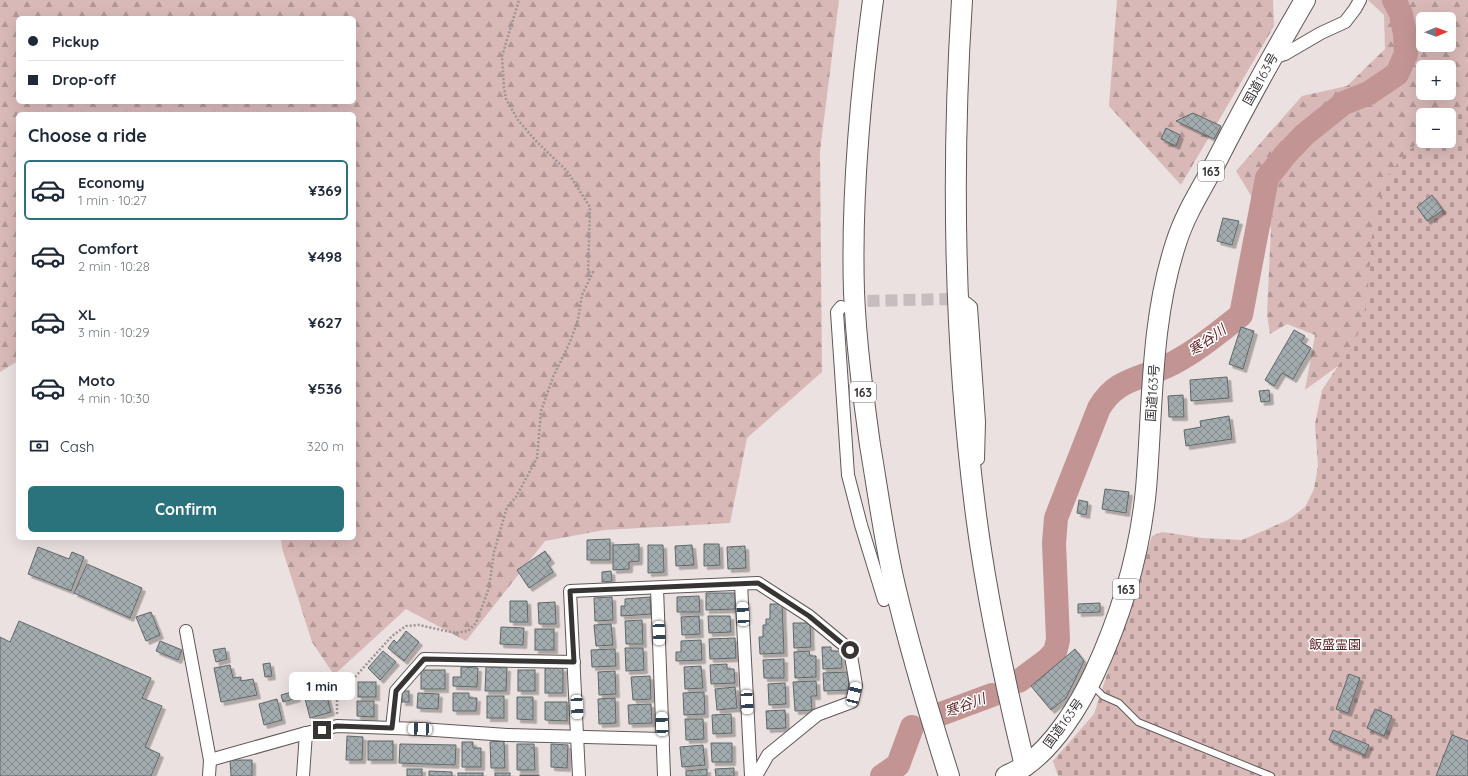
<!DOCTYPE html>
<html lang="en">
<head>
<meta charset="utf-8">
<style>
  body { margin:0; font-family:Quicksand,"Noto Sans JP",sans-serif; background:#f6f6f7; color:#1f2937; height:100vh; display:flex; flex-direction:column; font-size:15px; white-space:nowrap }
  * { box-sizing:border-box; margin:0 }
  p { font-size:13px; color:#747a83 }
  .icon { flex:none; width:22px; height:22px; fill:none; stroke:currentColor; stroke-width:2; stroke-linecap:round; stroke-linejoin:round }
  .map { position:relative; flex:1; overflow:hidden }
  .panel { position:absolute; left:16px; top:112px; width:340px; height:428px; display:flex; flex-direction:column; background:#fff; border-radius:6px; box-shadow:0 4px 16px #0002 }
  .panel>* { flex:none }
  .guide { position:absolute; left:16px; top:16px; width:340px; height:88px; border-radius:6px; box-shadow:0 4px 16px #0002; display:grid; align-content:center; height:88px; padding:0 12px; background:#fff }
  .needle { width:26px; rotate:89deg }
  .buttons { position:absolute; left:1416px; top:12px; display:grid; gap:8px }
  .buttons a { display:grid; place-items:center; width:40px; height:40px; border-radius:6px; background:#fff; box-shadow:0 4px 16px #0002; font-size:20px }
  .end { position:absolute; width:18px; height:18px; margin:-9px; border:5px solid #383434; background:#fff; box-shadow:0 0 0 2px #fff }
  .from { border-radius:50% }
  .bubble { position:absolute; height:28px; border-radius:6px; background:#fff; box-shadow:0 4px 16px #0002; font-size:13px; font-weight:700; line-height:28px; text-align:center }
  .car { position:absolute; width:12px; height:24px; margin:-12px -6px; border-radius:5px; box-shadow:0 0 3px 1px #0007; background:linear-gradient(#fff 24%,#345 0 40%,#fff 0 76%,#345 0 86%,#fff 0) }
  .guide b { display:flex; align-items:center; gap:14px; height:38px; font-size:15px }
  .guide b+b { border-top:1px solid #e0e1e3 }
  .guide i { width:10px; height:10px; background:#1f2937 }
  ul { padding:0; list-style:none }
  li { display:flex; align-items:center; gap:12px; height:60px; margin:0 8px 6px; padding:0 4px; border:2px solid transparent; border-radius:6px }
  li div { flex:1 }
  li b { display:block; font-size:15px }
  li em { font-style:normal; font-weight:700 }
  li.current { border-color:#2b737c }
  li>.icon { width:36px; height:36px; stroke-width:1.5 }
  h2 { padding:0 12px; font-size:18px; line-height:48px }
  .pay { display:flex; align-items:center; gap:10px; height:44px; padding:0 12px; font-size:15px }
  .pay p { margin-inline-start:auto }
  .button { display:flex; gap:8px; margin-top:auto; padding:8px 12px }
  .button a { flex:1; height:46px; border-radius:6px; background:#2b737c; color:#fff; font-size:16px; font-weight:700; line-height:46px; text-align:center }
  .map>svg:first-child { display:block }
  .forest { fill:url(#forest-firs); fill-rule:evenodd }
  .cemetery { fill:url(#cemetery-stones) }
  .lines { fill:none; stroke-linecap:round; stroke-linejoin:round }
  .river { stroke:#c29594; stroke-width:24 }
  .building { fill:url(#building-cross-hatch); stroke:#5f6869; filter:url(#shadow) }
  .minor-tunnel { stroke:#c6bebe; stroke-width:12; stroke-dasharray:12 6; stroke-linecap:butt }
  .service-casing { stroke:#605858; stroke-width:8 }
  .minor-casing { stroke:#605858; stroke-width:14 }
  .trunk-casing { stroke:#605858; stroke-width:22 }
  .path { stroke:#9c9594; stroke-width:2.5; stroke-dasharray:2 2; stroke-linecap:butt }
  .service { stroke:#fff; stroke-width:6 }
  .minor { stroke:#fff; stroke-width:12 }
  .trunk { stroke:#fff; stroke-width:20 }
  .route { stroke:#383434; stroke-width:5 }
  .labels { text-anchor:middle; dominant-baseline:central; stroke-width:3; stroke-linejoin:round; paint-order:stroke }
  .shield { fill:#fff; stroke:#747171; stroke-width:1 }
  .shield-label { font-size:12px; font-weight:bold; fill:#383434 }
  .street-label { font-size:13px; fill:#383434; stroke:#fff }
  .park-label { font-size:13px; fill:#5e2527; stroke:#fff }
  .water-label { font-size:14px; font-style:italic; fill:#5f2627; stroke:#fff }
</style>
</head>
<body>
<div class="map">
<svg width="1468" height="776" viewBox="0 0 1468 776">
  <defs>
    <pattern id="forest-firs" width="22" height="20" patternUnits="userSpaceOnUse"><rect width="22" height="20" fill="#d8b9b8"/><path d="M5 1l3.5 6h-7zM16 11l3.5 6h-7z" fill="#b09796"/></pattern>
    <pattern id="cemetery-stones" width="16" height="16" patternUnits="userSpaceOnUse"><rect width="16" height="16" fill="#d8b9b8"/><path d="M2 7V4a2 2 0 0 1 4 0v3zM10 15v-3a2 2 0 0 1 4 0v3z" fill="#b09796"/></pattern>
    <pattern id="building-cross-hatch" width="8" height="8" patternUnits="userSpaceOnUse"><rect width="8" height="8" fill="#a2abad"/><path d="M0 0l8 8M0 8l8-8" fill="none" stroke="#858c8e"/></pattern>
    <filter id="shadow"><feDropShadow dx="3.5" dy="3.5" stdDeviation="0" flood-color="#0004"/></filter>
  </defs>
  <rect width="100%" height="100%" fill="#eae1e0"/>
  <g class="forest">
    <path d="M 0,0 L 839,0 L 820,151 L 822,372 L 747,438 L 730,523 L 604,530 L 545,541 L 466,641 L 406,609 L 334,675 L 312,642 L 282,548 L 281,538 L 354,538 L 354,114 L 18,114 L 18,361 L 0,372 ZM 18,18 L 354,18 L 354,102 L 18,102 Z"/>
    <polygon points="1117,0 1273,0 1274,26 1181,185 1109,106"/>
    <path d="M 1368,0 L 1468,0 L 1468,104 L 1449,118 L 1449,115 L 1423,115 L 1423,141 L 1371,317 L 1338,366 L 1305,390 L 1315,335 L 1287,324 L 1270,334 L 1267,314 L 1271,228 L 1236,171 L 1302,96 L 1347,86 L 1385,49 L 1384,15 ZM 1423,19 L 1449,19 L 1449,45 L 1423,45 ZM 1423,67 L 1449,67 L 1449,93 L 1423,93 Z"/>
  </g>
  <polygon class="cemetery" points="1468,102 1468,776 1058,776 1053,761 1094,714 1152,536 1162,532 1202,538 1242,540 1288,520 1305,507 1314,489 1318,466 1315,424 1322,390 1338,366 1360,330 1367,301 1372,235 1384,180 1409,150 1423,139 1423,141 1449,141 1449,117"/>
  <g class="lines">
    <g class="river">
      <path d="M 1019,681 L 1047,660 L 1055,652 L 1058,640 L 1054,543 L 1056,518 L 1099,408 C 1116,379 1138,380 1165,367 C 1192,355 1218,333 1241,315 L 1267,178 L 1285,155 L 1304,135 L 1344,103 L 1369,93 L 1397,74 L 1406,54 L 1405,34 L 1401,14 L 1394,0"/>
      <polyline points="938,715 992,695"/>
      <polyline points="882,776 898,765 912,727"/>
    </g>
  </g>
  <g class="building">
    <polygon points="1193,113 1221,126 1214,139 1176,121"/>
    <polygon points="1166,128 1180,135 1176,146 1161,139"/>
    <polygon points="1432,195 1443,210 1427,221 1417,207"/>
    <polygon points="1223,218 1239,221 1232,245 1217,241"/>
    <polygon points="1241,327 1254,331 1243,369 1229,364"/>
    <polygon points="1294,330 1305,336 1301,342 1311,348 1293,379 1282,373 1274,386 1265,380"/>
    <polygon points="1227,377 1229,398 1191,401 1190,380"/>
    <polygon points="1269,390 1270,401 1261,402 1259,391"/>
    <polygon points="1183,395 1184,417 1169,417 1168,396"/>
    <polygon points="1229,416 1232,439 1186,446 1184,430 1201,427 1200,421"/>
    <polygon points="1105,489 1129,492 1126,513 1102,509"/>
    <polygon points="1079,500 1088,502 1086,515 1077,513"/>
    <polygon points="610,539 610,560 587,560 587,540"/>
    <polygon points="639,544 639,561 629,562 629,569 613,570 613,545"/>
    <polygon points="704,544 719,544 720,565 704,566"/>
    <polygon points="648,545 663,545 664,572 648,573"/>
    <polygon points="692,545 694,565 676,566 675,546"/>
    <polygon points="745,546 746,568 728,569 727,547"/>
    <polygon points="38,547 69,559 72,552 84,557 71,591 28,574"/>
    <polygon points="545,551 551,560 547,563 553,572 529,588 517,570"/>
    <polygon points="87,564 142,588 130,618 74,593"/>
    <polygon points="611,571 612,581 602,582 602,572"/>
    <polygon points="706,593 735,593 735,609 706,610"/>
    <polygon points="699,596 700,612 677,612 677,597"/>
    <polygon points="612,597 613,620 595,621 594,598"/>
    <polygon points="650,597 651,614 621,616 621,606 625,606 625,599"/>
    <polygon points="510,601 527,601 528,622 510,622"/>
    <polygon points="555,602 556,624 539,624 538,603"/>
    <polygon points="1100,603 1100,612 1078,613 1078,604"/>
    <polygon points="770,604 782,604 784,653 760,654 759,637 763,637 763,625 766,625 766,619 770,619"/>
    <polygon points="151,612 160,635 146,641 136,617"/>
    <polygon points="699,616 700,634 682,635 681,617"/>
    <polygon points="708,616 730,616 731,632 709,633"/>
    <polygon points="642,620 643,644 626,644 625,621"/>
    <polygon points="19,621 151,678 142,698 162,706 145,747 160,754 151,776 0,776 0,637 10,642"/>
    <polygon points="793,623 810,623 811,647 794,648"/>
    <polygon points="611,624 613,645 596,646 594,625"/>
    <polygon points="501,627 524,628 523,645 500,644"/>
    <rect x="535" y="629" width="19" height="21"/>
    <polygon points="406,631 419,642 404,661 388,648 394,640 397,643"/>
    <polygon points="735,638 736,658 710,659 709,639"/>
    <polygon points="701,640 702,660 676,661 676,652 681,652 681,641"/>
    <polygon points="160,641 182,650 178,660 156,651"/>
    <polygon points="822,647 831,647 831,651 841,651 842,668 823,669"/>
    <polygon points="225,648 227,659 216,662 213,650"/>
    <polygon points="625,648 643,648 644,670 626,671"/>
    <polygon points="615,649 616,666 592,667 591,650"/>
    <polygon points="1075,649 1084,661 1066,698 1051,710 1031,686"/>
    <polygon points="383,651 396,662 380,680 368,668"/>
    <polygon points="809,651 810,656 816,656 816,677 795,678 794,652"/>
    <polygon points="784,659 784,678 764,678 763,660"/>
    <polygon points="270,663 272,676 265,677 263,664"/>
    <polygon points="727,664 727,669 734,669 735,683 711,684 710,665"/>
    <polygon points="230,665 233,678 241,677 241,681 253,679 257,695 221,702 214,668"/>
    <polygon points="701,666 703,688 685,689 684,667"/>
    <polygon points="461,667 478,668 477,687 453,686 453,677 461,677"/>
    <polygon points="486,667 507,668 506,691 485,691"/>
    <rect x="545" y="668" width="18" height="25"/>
    <rect x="421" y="670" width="24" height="19"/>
    <rect x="518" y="670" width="17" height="21"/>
    <polygon points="615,671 616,694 599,695 598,672"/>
    <polygon points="848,672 849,690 824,691 823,673"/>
    <polygon points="1349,674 1360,678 1348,713 1336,709"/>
    <polygon points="650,676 651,699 633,700 631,677"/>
    <polygon points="816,681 817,696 811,696 812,710 795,711 793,682"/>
    <rect x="358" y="682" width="18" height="15"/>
    <polygon points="785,683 786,704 769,705 768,684"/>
    <polygon points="318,687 320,695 326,693 331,712 310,718 303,691"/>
    <polygon points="735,687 737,708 717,710 715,689"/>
    <polygon points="295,691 297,698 283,702 281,695"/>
    <rect x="402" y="691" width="7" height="11"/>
    <polygon points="704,692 705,714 684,715 683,693"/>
    <polygon points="418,693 439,694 438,709 417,708"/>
    <polygon points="453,693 469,693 469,698 477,698 476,711 453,711"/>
    <rect x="487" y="696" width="17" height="22"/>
    <polygon points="517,697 533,697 533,720 517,719"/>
    <polygon points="615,698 616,723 599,724 598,699"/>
    <polygon points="277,699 282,720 264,725 259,704"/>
    <polygon points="357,701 374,701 374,717 357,716"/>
    <polygon points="545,702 567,702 567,721 545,720"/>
    <polygon points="651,704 652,723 629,724 628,705"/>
    <polygon points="1375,709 1392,716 1384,736 1367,728"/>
    <polygon points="785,710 786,728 767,729 766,711"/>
    <polygon points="731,714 732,733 713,734 712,715"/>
    <polygon points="685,719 703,719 704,739 686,740"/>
    <polygon points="1333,730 1369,745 1365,755 1329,740"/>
    <polygon points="1452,735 1468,741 1468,776 1436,776"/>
    <polygon points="347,736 363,737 362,760 346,760"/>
    <rect x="368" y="741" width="25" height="19"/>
    <polygon points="504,741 505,768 491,768 490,742"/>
    <polygon points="462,742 473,742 473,748 481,748 481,767 462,767"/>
    <polygon points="711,743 732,743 732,762 712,762"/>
    <polygon points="400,744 456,745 455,765 399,763"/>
    <polygon points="517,744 534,744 535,770 517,770"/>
    <polygon points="551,744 568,745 567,768 551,767"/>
    <polygon points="703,745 705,765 682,767 680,747"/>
    <polygon points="230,760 252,760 252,776 231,776"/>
    <polygon points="734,768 734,776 716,776 715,769"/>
    <rect x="407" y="769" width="15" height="7"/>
    <polygon points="707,769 707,776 686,776 686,771"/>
    <polygon points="429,771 452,772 452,776 429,776"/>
    <rect x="458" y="773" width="25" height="3"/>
    <rect x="495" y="773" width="15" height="3"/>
    <rect x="520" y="775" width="19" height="1"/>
  </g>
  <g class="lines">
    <polyline class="minor-tunnel" points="850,305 866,301 947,299 965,303"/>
    <g class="service-casing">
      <polyline id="service" points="1092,685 1103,696 1119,703 1138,722 1271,776"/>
    </g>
    <g class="minor-casing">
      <g id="minor">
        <polyline points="1272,58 1285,54 1321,33 1345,22 1355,9 1360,0"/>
        <polyline points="966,303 971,307 979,422 978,459"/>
        <polyline points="841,307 837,312 848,475 861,525 884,600"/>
        <polyline points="741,584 751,776"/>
        <polyline points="657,588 664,776"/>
        <polyline points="186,631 210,760 209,776"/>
        <polyline points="392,728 396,691 424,659 574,662"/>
        <polyline points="210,760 306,733 337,726 420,729 507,735 663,739"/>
        <polyline points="303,776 306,733"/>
        <polyline points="579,776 570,591 758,583 809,616 850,650 856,685 852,702 817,715 768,755 756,776"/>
      </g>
    </g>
    <g class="trunk-casing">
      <g id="trunk">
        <path d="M 873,0 C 860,97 851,194 854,292 C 856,343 863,394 870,445 C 878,492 884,539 895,586 C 910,650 929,713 949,776"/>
        <path d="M 962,0 C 951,172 954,344 976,515 C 987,600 1005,683 1025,766"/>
        <path d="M 1006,776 C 1012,773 1019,770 1025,766 C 1054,746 1079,706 1094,674 C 1121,616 1140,553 1146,489 C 1153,407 1150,322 1176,243 C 1185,214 1202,188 1216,162 C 1244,107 1274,53 1305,0"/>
      </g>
    </g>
    <polyline class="path" points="337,714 337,697 392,636 406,626 419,625 455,633 468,631 476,623 489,588 494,552 507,507 516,497 537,458 541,411 553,377 570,342 578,320 582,295 593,272 588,272 590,207 567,171 536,141 518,120 506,99 504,88 502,56 519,0"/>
    <use href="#service" class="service"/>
    <use href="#minor" class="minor"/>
    <use href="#trunk" class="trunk"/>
  </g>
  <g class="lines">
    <polyline class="route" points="322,730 337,726 392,728 396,691 424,659 574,662 570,591 758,583 809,616 850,650"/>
  </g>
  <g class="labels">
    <g class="shield">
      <rect x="1198" y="161" width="26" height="20" rx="3"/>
      <rect x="850" y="382" width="26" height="20" rx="3"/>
      <rect x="1113" y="579" width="26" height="20" rx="3"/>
    </g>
    <g class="shield-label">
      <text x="1211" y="171">163</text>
      <text x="863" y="392">163</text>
      <text x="1126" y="589">163</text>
    </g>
    <g class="street-label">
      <text transform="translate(1260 79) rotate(-61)">国道163号</text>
      <text transform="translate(1152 393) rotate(-86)">国道163号</text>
      <text transform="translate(1063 723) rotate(-54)">国道163号</text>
    </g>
    <g class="park-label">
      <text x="1335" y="644">飯盛霊園</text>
    </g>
    <g class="water-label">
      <text transform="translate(1207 340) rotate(-35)">寒谷川</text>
      <text transform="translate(965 705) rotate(-20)">寒谷川</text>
    </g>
  </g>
</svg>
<div class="buttons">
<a><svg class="needle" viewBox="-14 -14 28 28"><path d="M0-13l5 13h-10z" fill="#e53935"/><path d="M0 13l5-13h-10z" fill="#747a83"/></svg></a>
<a>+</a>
<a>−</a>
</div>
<i class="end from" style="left:850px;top:650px"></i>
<i class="end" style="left:322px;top:730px"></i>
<div class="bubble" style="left:289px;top:672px;width:66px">1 min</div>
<i class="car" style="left:743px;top:614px;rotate:357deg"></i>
<i class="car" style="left:659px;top:633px;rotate:178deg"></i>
<i class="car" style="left:854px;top:694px;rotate:14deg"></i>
<i class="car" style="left:747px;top:702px;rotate:177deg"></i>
<i class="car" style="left:577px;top:707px;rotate:177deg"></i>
<i class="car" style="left:662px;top:724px;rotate:358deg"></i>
<i class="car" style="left:420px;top:729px;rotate:272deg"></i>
<div class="guide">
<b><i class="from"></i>Pickup</b>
<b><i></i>Drop-off</b>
</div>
<section class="panel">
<h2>Choose a ride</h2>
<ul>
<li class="current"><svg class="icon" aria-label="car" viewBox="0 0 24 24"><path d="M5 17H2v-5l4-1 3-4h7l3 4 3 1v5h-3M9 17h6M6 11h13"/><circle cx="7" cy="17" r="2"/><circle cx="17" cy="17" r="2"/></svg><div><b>Economy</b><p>1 min · 10:27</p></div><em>¥369</em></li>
<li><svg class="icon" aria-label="car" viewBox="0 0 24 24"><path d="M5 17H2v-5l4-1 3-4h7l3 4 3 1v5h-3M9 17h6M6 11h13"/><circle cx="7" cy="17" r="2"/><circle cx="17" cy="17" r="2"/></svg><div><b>Comfort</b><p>2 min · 10:28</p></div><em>¥498</em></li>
<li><svg class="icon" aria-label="car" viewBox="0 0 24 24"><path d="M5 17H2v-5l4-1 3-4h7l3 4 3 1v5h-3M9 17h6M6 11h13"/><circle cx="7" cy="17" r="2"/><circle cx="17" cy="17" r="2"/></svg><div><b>XL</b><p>3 min · 10:29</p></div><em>¥627</em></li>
<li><svg class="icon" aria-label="car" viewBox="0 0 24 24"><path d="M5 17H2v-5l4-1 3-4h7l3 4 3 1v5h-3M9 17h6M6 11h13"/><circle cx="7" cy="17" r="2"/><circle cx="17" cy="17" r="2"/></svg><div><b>Moto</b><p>4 min · 10:30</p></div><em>¥536</em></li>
</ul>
<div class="pay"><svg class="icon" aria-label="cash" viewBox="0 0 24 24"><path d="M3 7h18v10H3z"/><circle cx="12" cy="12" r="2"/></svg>Cash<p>320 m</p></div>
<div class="button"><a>Confirm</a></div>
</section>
</div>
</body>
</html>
